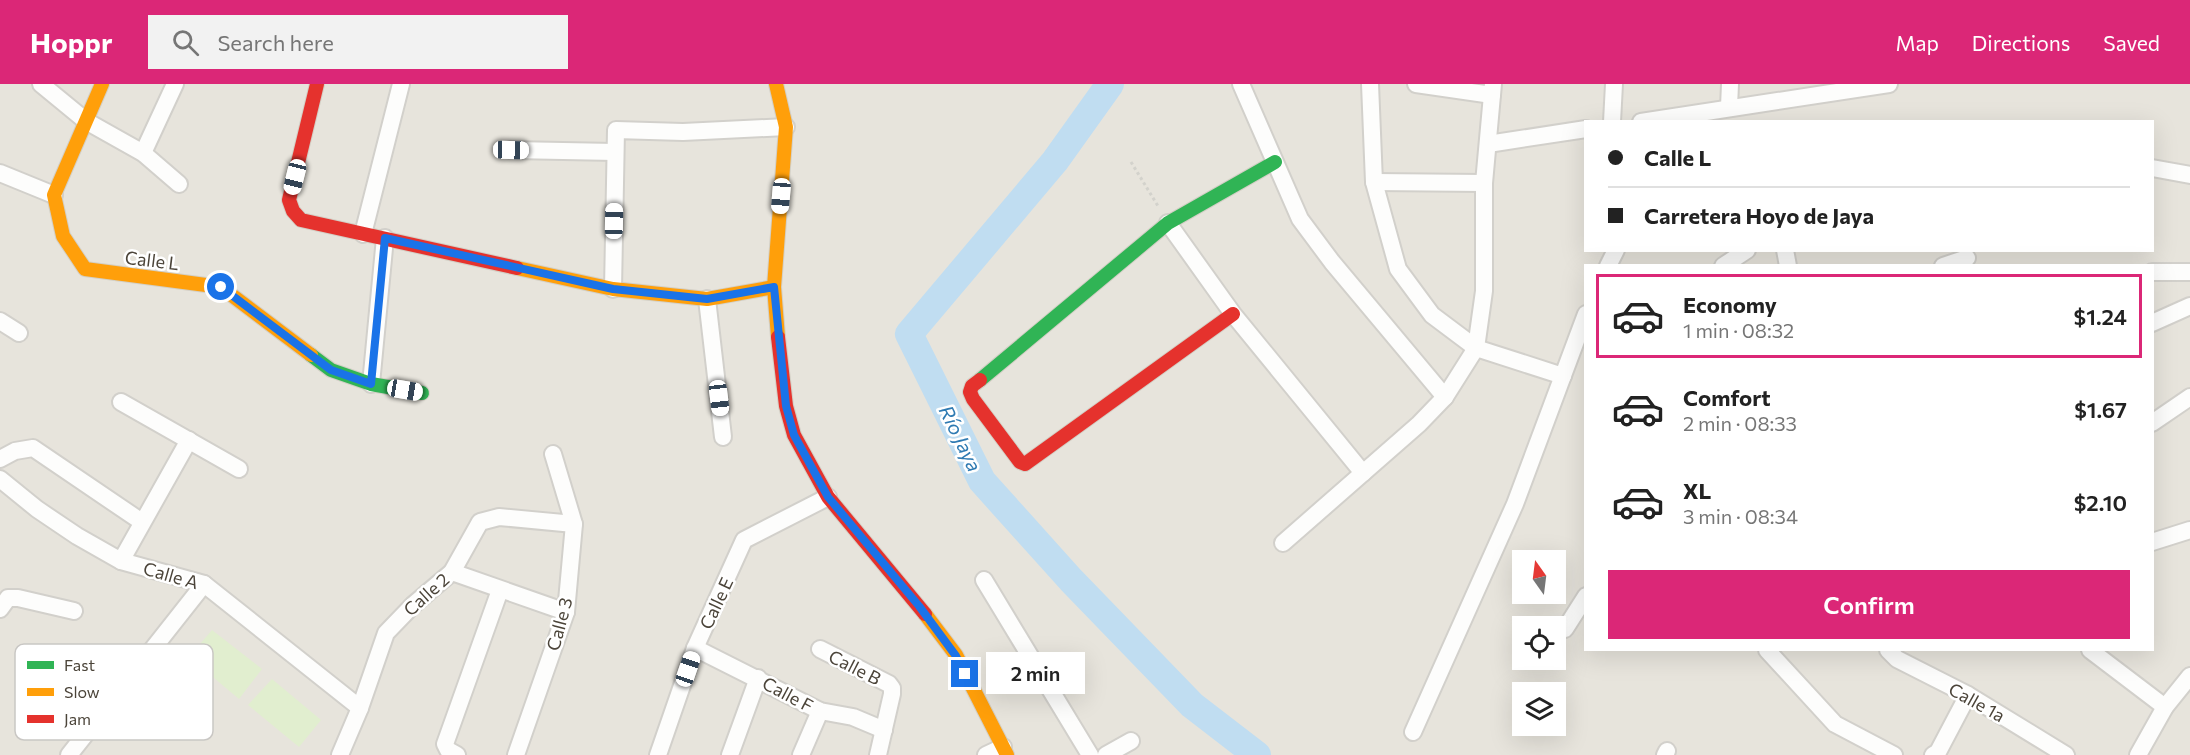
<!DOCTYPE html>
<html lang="en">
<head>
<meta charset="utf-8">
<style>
  body { margin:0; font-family:Commissioner,sans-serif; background:#f2f2f2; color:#222; height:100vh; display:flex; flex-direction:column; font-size:22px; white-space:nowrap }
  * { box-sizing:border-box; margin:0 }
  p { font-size:20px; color:#767676 }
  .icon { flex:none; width:33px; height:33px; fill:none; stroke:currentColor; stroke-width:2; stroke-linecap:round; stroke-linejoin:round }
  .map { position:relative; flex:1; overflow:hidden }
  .panel { position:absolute; left:1584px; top:180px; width:570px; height:387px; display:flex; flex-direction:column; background:#fff; border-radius:0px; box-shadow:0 6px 24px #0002 }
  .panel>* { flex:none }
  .guide { position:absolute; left:1584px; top:36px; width:570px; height:132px; border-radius:0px; box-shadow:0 6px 24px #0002; display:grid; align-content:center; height:132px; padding:0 24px; background:#fff }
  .needle { width:39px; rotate:346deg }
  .tools { position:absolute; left:1512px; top:466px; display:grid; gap:12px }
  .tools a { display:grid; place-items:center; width:54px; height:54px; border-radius:0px; background:#fff; box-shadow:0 6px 24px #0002; font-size:30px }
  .end { position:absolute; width:27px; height:27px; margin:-14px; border:8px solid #1a73e8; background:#fff; box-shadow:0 0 0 3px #fff }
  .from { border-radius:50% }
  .bubble { position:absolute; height:42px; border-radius:0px; background:#fff; box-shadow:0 6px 24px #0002; font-size:20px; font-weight:600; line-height:42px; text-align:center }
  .car { position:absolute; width:18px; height:36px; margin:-18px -9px; border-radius:8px; box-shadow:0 0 4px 2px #0007; background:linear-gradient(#fff 24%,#345 0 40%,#fff 0 76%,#345 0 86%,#fff 0) }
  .guide b { display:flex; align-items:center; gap:21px; height:57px; font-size:22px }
  .guide b+b { border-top:2px solid #e0e0e0 }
  .guide i { width:15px; height:15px; background:#222 }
  ul { padding:10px 0 0; list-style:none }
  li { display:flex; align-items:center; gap:18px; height:84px; margin:0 12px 9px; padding:0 12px; border:3px solid transparent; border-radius:0px }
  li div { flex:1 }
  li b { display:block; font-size:22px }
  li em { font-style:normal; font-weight:600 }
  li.active { border-color:#db2777 }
  li>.icon { width:54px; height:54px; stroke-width:1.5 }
  .primary-button { display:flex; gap:12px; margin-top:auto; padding:12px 24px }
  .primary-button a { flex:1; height:69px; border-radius:0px; background:#db2777; color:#fff; font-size:24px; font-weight:600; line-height:69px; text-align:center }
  header { display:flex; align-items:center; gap:36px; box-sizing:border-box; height:84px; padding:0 30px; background:#db2777; color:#fff }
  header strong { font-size:28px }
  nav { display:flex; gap:33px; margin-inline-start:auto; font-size:21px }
  .search { width:420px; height:54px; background:#f2f2f2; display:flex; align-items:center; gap:15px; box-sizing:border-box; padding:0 21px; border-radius:0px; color:#767676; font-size:22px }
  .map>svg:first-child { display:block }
  .residential { fill:#e7e4dc; fill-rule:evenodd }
  .green { fill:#e1eecf }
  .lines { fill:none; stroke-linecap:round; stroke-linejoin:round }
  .river { stroke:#c0ddf1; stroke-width:28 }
  .street-casing { stroke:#d2d0cb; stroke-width:20 }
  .fast-casing { stroke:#d3cfc5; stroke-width:16 }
  .slow-casing { stroke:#d3cfc5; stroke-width:16 }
  .jam-casing { stroke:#d3cfc5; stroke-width:16 }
  .path { stroke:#d3d2cc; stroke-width:3; stroke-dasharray:3 3; stroke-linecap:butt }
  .street { stroke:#fdfdfc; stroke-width:16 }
  .fast { stroke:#30b455; stroke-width:14 }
  .slow { stroke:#ff9f0a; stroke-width:14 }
  .jam { stroke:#e5322d; stroke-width:14 }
  .route { stroke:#1a73e8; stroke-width:8 }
  .labels { text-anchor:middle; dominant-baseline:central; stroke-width:5; stroke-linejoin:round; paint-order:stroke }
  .street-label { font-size:18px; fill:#4b4439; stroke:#fff }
  .water-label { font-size:20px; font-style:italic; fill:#2e7ab2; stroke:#fff }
  .key { fill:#fff; stroke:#c9c7c4; stroke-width:1.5 }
  .key-label { font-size:16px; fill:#4b4439 }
</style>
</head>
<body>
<header>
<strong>Hoppr</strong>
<div class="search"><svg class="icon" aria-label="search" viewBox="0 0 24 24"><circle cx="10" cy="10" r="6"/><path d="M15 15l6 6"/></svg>Search here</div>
<nav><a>Map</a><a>Directions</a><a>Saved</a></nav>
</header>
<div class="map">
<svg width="2190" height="671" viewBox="0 0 2190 671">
  <rect width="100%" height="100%" fill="#f4f2ee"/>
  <path class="residential" d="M 0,0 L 2190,0 L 2190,671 L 0,671 ZM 1586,38 L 2152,38 L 2152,166 L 1586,166 ZM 1586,182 L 2152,182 L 2152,566 L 1586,566 ZM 1522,477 L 1556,477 L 1556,510 L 1522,510 ZM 1522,543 L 1556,543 L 1556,576 L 1522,576 ZM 1522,609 L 1556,609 L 1556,642 L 1522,642 Z"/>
  <g class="green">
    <polygon points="212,546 262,585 239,615 189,573"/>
    <polygon points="272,595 321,636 299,663 248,621"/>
  </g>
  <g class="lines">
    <polyline class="river" points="1110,0 1055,77 909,250 982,397 1071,496 1192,621 1257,671"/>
    <g class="street-casing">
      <g id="street">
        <polyline points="41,0 86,37 143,69 179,100"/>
        <polyline points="1241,0 1300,135 1332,178 1445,313"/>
        <polyline points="1370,0 1374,98 1398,185 1432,231 1476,264 1563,292"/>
        <polyline points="1416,0 1492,11"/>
        <polyline points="1729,23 1730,0"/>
        <polyline points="1612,38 1614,0"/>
        <polyline points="1641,38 1889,0"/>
        <polyline points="1488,60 1586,45"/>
        <polyline points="511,66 615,68"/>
        <polyline points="143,69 175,0"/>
        <polyline points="2152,84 2190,91"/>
        <polyline points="0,89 54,111"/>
        <polyline points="1374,98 1484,99"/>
        <polyline points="1168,139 1233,230 1363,389"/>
        <polyline points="363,150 401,0"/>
        <polyline points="1785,166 1788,182"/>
        <polyline points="1608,182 1616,166"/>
        <polyline points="1723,182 1747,166"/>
        <polyline points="1943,182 1967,174"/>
        <polyline points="2152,188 2190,188"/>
        <polyline points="613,205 616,46 683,48 786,43"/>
        <polyline points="707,215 723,353"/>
        <polyline points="0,237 19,249"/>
        <polyline points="2152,239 2190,222"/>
        <polyline points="371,300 385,154"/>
        <polyline points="121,318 239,385"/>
        <polyline points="2152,339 2190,313"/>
        <polyline points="0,375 15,367 33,364 142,438"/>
        <polyline points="0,395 37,425 77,452 121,477 204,500 360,624"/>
        <polyline points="2152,458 2190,446"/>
        <polyline points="1283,459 1419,340 1445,313 1476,264 1484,207 1484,99 1493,0"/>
        <polyline points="121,477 189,356"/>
        <polyline points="452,488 566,528"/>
        <polyline points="984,496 1090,671"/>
        <polyline points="0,525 8,514 18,514 74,527"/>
        <polyline points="1565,545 1586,512"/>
        <polyline points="695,564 820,627 853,633 884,646"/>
        <polyline points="820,565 889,600 892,604 892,610 878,671"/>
        <polyline points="1767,566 1835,640 1894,671"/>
        <polyline points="1888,566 1897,575 1968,611 2066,671"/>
        <polyline points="2090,566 2165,623"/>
        <polyline points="1413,648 1515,420 1586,230"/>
        <polyline points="69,671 204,500"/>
        <polyline points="340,671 360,624 386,549 413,521 452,488 480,438 499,433 574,440"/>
        <polyline points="457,671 448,666 445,660 500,506"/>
        <polyline points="516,671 566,528 574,440 553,370"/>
        <polyline points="658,671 695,564 744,456 828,413"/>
        <polyline points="730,671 758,594"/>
        <polyline points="801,671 820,627"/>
        <polyline points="986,671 1003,663"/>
        <polyline points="1106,671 1131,657"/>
        <polyline points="1665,671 1667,667"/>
        <polyline points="1933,671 1938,668 1968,611"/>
        <polyline points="2138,671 2165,623 2190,592"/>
      </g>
    </g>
    <g class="fast-casing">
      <g id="fast">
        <polyline points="311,271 331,286 371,300 422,309"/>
        <polyline points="980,296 1168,139 1275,78"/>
      </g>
    </g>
    <g class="slow-casing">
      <g id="slow">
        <polyline points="102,0 54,111 63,152 85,185 221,203 311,271"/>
        <polyline points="776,0 786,43 774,203 778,253"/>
        <polyline points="517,184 613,205 707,215 774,203"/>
        <polyline points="925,530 956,571 1007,671"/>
      </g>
    </g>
    <g class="jam-casing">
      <g id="jam">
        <polyline points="317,0 289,116 293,127 301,136 517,184"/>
        <polyline points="778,253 786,322 794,351 828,413 925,530"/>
        <polyline points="980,296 972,302 970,308 973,315 1020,378 1025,380 1233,230"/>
      </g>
    </g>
    <polyline class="path" points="1131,78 1158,122"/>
    <use href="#street" class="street"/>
    <use href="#fast" class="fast"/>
    <use href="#slow" class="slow"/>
    <use href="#jam" class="jam"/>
  </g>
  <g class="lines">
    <polyline class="route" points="221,203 331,286 371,300 385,154 613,205 707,215 774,203 786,322 794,351 828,413 919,522 956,572 965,590"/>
  </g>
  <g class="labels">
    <g class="street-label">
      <text transform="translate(152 176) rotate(7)">Calle L</text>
      <text transform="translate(171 491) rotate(16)">Calle A</text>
      <text transform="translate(426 510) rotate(-42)">Calle 2</text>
      <text transform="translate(716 519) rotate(-65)">Calle E</text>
      <text transform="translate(559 540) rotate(-75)">Calle 3</text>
      <text transform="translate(855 583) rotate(27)">Calle B</text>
      <text transform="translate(788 610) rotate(28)">Calle F</text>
      <text transform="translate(1977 618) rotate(29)">Calle 1a</text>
    </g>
    <g class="water-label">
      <text transform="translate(961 354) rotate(64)">Río Jaya</text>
    </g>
  </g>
  <rect x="15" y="560" width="198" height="96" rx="9" class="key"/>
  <rect x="27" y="577" width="27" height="8" fill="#30b455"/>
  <rect x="27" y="604" width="27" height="8" fill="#ff9f0a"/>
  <rect x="27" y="631" width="27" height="8" fill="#e5322d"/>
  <g class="key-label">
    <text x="64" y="587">Fast</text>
    <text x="64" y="614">Slow</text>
    <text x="64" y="641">Jam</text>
  </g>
</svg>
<div class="tools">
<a><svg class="needle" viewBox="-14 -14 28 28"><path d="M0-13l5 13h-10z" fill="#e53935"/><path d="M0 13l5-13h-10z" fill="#767676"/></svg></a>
<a><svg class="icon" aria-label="locate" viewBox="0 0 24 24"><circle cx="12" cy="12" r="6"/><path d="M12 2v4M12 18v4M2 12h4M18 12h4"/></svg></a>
<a><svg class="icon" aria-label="layers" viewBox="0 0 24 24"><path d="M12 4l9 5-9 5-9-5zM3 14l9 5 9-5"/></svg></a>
</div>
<i class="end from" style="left:221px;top:203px"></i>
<i class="end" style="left:965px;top:590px"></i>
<div class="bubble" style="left:986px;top:568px;width:99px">2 min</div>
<i class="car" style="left:511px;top:66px;rotate:91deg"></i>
<i class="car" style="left:295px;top:93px;rotate:194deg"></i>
<i class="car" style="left:781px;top:112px;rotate:185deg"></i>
<i class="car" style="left:614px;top:137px;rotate:1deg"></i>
<i class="car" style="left:405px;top:306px;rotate:100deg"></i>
<i class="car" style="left:719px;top:314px;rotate:173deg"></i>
<i class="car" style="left:688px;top:585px;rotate:19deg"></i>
<div class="guide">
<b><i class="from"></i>Calle L</b>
<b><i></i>Carretera Hoyo de Jaya</b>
</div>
<section class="panel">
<ul>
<li class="active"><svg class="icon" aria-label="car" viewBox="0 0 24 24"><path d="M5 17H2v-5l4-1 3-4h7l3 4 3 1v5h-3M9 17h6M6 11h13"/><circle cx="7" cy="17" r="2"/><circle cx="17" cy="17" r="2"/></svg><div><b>Economy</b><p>1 min · 08:32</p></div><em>$1.24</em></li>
<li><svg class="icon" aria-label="car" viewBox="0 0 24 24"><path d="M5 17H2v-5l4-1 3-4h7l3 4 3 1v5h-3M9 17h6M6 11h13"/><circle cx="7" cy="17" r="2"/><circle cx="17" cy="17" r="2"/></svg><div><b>Comfort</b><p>2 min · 08:33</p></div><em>$1.67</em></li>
<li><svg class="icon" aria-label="car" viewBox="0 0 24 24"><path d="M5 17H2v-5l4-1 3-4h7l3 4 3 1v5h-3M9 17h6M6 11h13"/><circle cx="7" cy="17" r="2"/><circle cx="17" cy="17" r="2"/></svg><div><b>XL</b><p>3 min · 08:34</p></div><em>$2.10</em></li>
</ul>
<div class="primary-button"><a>Confirm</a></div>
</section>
</div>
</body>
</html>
